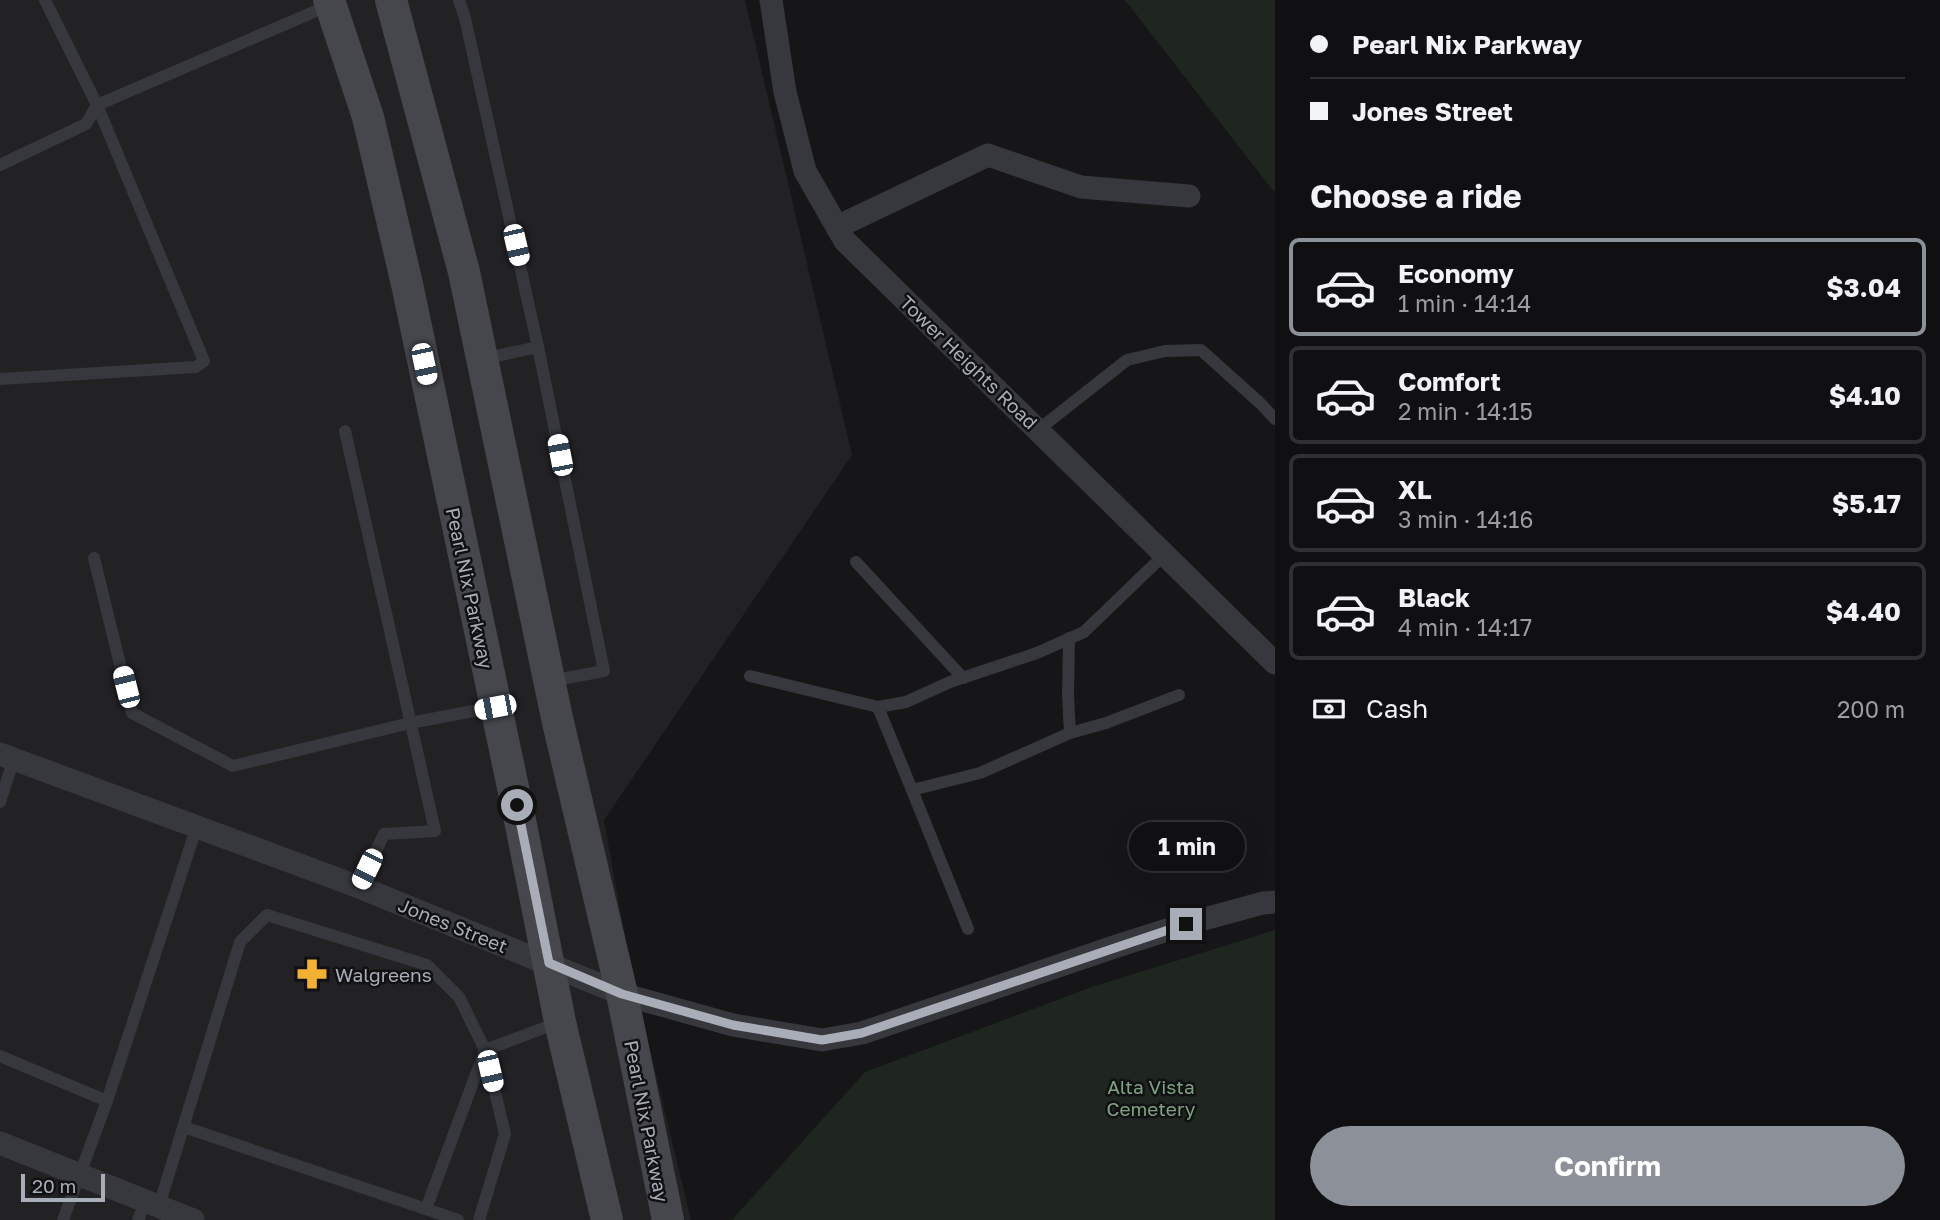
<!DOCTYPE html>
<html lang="en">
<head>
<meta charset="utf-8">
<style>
  body { margin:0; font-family:"Golos Text",sans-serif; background:#19191b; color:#f1f3f6; height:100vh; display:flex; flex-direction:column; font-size:26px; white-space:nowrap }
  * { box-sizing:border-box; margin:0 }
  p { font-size:23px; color:#9c9d9f }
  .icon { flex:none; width:38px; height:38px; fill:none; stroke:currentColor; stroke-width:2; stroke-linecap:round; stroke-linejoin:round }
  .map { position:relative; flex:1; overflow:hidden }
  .sheet { display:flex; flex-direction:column; background:#101012; width:665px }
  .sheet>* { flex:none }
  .banner { display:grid; align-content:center; height:154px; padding:0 35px; background:#101012 }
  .scale { position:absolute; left:21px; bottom:18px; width:84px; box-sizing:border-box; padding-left:7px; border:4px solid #a8adb8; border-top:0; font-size:19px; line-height:24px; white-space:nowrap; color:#a8adb8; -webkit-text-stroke:5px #111113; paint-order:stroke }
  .end { position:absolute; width:32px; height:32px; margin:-16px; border:9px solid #a8adb8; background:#111; box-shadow:0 0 0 4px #111 }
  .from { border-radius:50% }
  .bubble { position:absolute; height:49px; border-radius:24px; background:#101012; box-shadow:0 7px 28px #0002,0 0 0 2px #303032; font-size:23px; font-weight:700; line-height:49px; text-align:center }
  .car { position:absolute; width:21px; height:42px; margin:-21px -10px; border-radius:9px; box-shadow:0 0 5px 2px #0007; background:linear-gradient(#fff 24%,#345 0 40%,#fff 0 76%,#345 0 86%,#fff 0) }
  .banner b { display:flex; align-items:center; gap:24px; height:66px; font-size:26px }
  .banner b+b { border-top:2px solid #303032 }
  .banner i { width:18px; height:18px; background:#f1f3f6 }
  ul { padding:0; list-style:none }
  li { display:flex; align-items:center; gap:21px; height:98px; margin:0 14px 10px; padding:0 21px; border:4px solid #303032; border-radius:10px }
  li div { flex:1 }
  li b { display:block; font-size:26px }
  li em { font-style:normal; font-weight:700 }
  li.on { border-color:#8c9099 }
  li>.icon { width:63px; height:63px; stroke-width:1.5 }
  h2 { padding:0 35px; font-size:32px; line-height:84px }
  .pay { display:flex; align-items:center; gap:18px; height:77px; padding:0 35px; font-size:26px }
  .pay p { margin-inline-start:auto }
  .primary-button { display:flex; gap:14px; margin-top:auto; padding:14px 35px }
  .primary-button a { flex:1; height:80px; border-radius:42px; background:#8c9099; color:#fff; font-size:28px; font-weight:700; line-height:80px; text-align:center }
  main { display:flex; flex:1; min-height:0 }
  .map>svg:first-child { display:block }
  .built { fill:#222225 }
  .green { fill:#1e261f }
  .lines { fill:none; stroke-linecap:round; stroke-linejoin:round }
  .lane { stroke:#37383d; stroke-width:12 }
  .street { stroke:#37383d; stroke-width:23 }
  .secondary { stroke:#45474d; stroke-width:32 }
  .route { stroke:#a8adb8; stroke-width:9 }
  .labels { text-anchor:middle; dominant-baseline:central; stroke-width:5; stroke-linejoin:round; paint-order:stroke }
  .street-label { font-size:19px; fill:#a8adb8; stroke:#111113 }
  .poi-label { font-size:19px; fill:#a8adb8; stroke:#111113; text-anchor:start }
  .park-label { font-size:19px; fill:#7fa381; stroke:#111113 }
</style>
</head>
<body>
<main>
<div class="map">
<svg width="1275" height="1220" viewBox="0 0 1275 1220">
  <rect width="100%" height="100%" fill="#161618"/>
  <polygon class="built" points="0,0 745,0 852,455 604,820 631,971 691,1220 0,1220"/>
  <g class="green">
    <polygon points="1125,0 1275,0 1275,193"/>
    <polygon points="1275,930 1275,1220 732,1220 865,1072 1092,987"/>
  </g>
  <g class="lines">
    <g class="lane">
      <polyline points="459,0 465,18 538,347 482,359"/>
      <polyline points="0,165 86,124 97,105 45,0"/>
      <polyline points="538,347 604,671 550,681"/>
      <polyline points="0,379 196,367 204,361 97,105 330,5"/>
      <polyline points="1038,430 1127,360 1165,351 1201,350 1260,403 1275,419"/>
      <polyline points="345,431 435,831 384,834 359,887"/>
      <polyline points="94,558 132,713 233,766 410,723 495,707"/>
      <polyline points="856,562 963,678"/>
      <polyline points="750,676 878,707 906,702 950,682 1037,653 1084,632 1165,554"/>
      <polyline points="878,707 912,790 980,773 1070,733 1068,695 1069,638"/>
      <polyline points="1070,733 1106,723 1179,695"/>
      <polyline points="912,790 968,929"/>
      <polyline points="0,802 14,759"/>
      <polyline points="0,1056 107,1101"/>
      <polyline points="184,1127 458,1220"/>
      <polyline points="159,1206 240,942 267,915 427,965 459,997 485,1050 505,1134 479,1220"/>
      <polyline points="426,1209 485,1050 560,1022"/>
      <polyline points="63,1220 107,1101 197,826"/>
      <polyline points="138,1220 146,1201"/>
    </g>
    <g class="street">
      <polyline points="771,0 785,92 805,171 845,241 1275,663"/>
      <polyline points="837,227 988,155 1081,187 1189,196"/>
      <polyline points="0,754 359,887 622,994 733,1025 822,1040 862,1033 1117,946 1186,924 1263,903 1275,902"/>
      <polyline points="0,1143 193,1220"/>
    </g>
    <g class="secondary">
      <polyline points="329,0 368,117 407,284 522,830 560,1022 607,1220"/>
      <polyline points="391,0 464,272 557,718 622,994 668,1220"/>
    </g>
  </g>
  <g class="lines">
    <polyline class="route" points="517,805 549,963 622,994 733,1025 822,1040 862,1033 1186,924"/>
  </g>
  <defs>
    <g id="pharmacy-bare" transform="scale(2.415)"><path d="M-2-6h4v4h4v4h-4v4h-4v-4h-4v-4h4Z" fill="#f2b134" stroke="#111113" stroke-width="2.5" paint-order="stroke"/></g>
  </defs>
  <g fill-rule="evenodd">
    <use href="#pharmacy-bare" x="312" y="974"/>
  </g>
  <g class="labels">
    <g class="street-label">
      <text transform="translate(969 362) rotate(44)">Tower Heights Road</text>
      <text transform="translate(470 588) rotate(78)">Pearl Nix Parkway</text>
      <text transform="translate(453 925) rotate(22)">Jones Street</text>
      <text transform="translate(647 1121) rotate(79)">Pearl Nix Parkway</text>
    </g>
    <g class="poi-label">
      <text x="335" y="974">Walgreens</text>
    </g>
    <g class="park-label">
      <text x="1151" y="1086">Alta Vista<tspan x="1151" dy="22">Cemetery</tspan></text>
    </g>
  </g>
</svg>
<div class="scale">20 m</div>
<i class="end from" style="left:517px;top:805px"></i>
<i class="end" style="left:1186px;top:924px"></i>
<div class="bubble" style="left:1129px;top:822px;width:116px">1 min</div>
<i class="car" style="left:516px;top:245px;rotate:167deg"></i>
<i class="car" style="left:424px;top:364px;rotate:168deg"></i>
<i class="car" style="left:560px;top:455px;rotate:349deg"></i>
<i class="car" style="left:126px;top:687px;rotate:346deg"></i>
<i class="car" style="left:495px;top:707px;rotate:259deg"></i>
<i class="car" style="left:367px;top:869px;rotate:206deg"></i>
<i class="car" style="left:490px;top:1071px;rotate:167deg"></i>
</div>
<section class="sheet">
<div class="banner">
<b><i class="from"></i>Pearl Nix Parkway</b>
<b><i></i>Jones Street</b>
</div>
<h2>Choose a ride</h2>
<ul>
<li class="on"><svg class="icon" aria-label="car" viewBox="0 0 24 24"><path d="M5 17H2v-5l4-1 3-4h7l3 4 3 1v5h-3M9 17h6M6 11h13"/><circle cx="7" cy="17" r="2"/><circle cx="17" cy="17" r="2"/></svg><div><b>Economy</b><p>1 min · 14:14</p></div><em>$3.04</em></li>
<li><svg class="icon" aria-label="car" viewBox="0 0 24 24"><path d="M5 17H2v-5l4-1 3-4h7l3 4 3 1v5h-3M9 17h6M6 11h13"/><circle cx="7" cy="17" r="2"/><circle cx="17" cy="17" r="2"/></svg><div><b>Comfort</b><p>2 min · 14:15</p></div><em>$4.10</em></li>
<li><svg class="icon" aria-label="car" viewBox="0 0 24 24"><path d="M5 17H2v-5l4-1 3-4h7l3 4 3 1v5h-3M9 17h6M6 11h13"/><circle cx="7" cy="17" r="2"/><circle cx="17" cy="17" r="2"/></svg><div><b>XL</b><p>3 min · 14:16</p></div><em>$5.17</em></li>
<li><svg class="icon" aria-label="car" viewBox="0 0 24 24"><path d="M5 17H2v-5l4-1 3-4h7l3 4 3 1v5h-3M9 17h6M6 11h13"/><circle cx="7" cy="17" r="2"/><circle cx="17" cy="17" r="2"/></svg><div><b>Black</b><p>4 min · 14:17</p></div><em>$4.40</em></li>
</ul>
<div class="pay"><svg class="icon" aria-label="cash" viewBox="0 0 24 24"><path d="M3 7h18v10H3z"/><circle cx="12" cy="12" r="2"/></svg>Cash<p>200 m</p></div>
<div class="primary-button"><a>Confirm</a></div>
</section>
</main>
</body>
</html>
